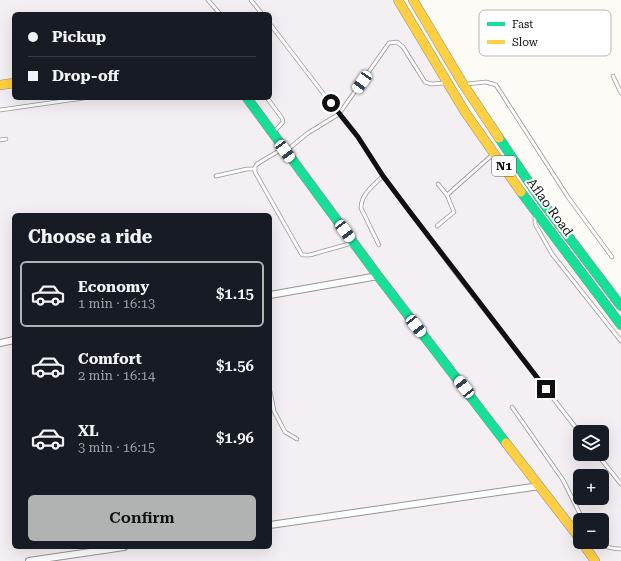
<!DOCTYPE html>
<html lang="en">
<head>
<meta charset="utf-8">
<style>
  body { margin:0; font-family:"Roboto Serif",serif; background:#20242c; color:#f1f3f6; height:100vh; display:flex; flex-direction:column; font-size:15px; white-space:nowrap }
  * { box-sizing:border-box; margin:0 }
  p { font-size:13px; color:#9ea1a6 }
  .icon { flex:none; width:22px; height:22px; fill:none; stroke:currentColor; stroke-width:2; stroke-linecap:round; stroke-linejoin:round }
  .map { position:relative; flex:1; overflow:hidden }
  .panel { position:absolute; left:12px; top:213px; width:260px; height:336px; display:flex; flex-direction:column; background:#171b24; border-radius:6px; box-shadow:0 4px 16px #0002 }
  .panel>* { flex:none }
  .guide { position:absolute; left:12px; top:12px; width:260px; height:88px; border-radius:6px; box-shadow:0 4px 16px #0002; display:grid; align-content:center; height:88px; padding:0 16px; background:#171b24 }
  .buttons { position:absolute; left:573px; top:425px; display:grid; gap:8px }
  .buttons a { display:grid; place-items:center; width:36px; height:36px; border-radius:6px; background:#171b24; box-shadow:0 4px 16px #0002; font-size:20px }
  .end { position:absolute; width:18px; height:18px; margin:-9px; border:5px solid #101010; background:#fff; box-shadow:0 0 0 2px #fff }
  .from { border-radius:50% }
  .car { position:absolute; width:12px; height:24px; margin:-12px -6px; border-radius:5px; box-shadow:0 0 3px 1px #0007; background:linear-gradient(#fff 24%,#345 0 40%,#fff 0 76%,#345 0 86%,#fff 0) }
  .guide b { display:flex; align-items:center; gap:14px; height:38px; font-size:15px }
  .guide b+b { border-top:1px solid #363941 }
  .guide i { width:10px; height:10px; background:#f1f3f6 }
  ul { padding:0; list-style:none }
  li { display:flex; align-items:center; gap:12px; height:66px; margin:0 8px 6px; padding:0 8px; border:2px solid transparent; border-radius:6px }
  li div { flex:1 }
  li b { display:block; font-size:15px }
  li em { font-style:normal; font-weight:600 }
  li.selected { border-color:#b1b2b2 }
  li>.icon { width:36px; height:36px; stroke-width:1.5 }
  h2 { padding:0 16px; font-size:18px; line-height:48px }
  .action { display:flex; gap:8px; margin-top:auto; padding:8px 16px }
  .action a { flex:1; height:46px; border-radius:6px; background:#b1b2b2; color:#111; font-size:16px; font-weight:600; line-height:46px; text-align:center }
  .map>svg:first-child { display:block }
  .industrial { fill:#f3eff2; fill-rule:evenodd }
  .lines { fill:none; stroke-linecap:round; stroke-linejoin:round }
  .lane-casing { stroke:#969694; stroke-width:4.5 }
  .street-casing { stroke:#969694; stroke-width:8 }
  .fast-casing { stroke:#8d8c8a; stroke-width:10 }
  .slow-casing { stroke:#8d8c8a; stroke-width:10 }
  .lane { stroke:#fffefe; stroke-width:3 }
  .street { stroke:#fffefe; stroke-width:6 }
  .fast { stroke:#16e098; stroke-width:9 }
  .slow { stroke:#ffcf43; stroke-width:9 }
  .route { stroke:#101010; stroke-width:5 }
  .labels { text-anchor:middle; dominant-baseline:central; stroke-width:4; stroke-linejoin:round; paint-order:stroke }
  .shield { fill:#fff; stroke:#585858; stroke-width:1 }
  .shield-label { font-size:12px; font-weight:bold; fill:#101010 }
  .street-label { font-size:13px; fill:#101010; stroke:#fff }
  .key { fill:#fff; stroke:#b7b7b7; stroke-width:1 }
  .key-label { font-size:11px; fill:#101010 }
</style>
</head>
<body>
<div class="map">
<svg width="621" height="561" viewBox="0 0 621 561">
  <rect width="100%" height="100%" fill="#fcfbf6"/>
  <path class="industrial" d="M 0,0 L 392,0 L 431,66 L 525,206 L 621,335 L 621,561 L 0,561 ZM 14,14 L 270,14 L 270,98 L 14,98 ZM 14,215 L 270,215 L 270,547 L 14,547 ZM 580,432 L 602,432 L 602,454 L 580,454 ZM 580,476 L 602,476 L 602,498 L 580,498 ZM 580,520 L 602,520 L 602,542 L 580,542 Z"/>
  <g class="lines">
    <g class="lane-casing">
      <g id="lane">
        <polyline points="208,0 220,14"/>
        <polyline points="251,0 262,14"/>
        <polyline points="270,24 339,114 389,43 397,42 403,47 425,82 431,84 444,83"/>
        <polyline points="613,76 621,93"/>
        <polyline points="467,84 486,82 496,85 568,197 612,257"/>
        <polyline points="267,98 282,118 283,122 274,132"/>
        <polyline points="0,110 84,98"/>
        <polyline points="0,140 6,139"/>
        <polyline points="282,149 257,164 255,167 255,172 302,255 310,255 352,243"/>
        <polyline points="287,150 308,133 339,114 358,137 383,176 455,272 580,433"/>
        <polyline points="216,176 247,169 255,169"/>
        <polyline points="438,184 447,195"/>
        <polyline points="535,217 535,224 552,254 621,341"/>
        <polyline points="437,226 454,212 447,195 491,156"/>
        <path d="M 379,245 L 361,208 C 361,194 374,185 383,176"/>
        <polyline points="270,391 274,411 285,432 297,439"/>
        <polyline points="512,407 563,480 583,520"/>
        <polyline points="597,454 621,484"/>
        <path d="M 597,542 C 603,547 614,549 621,549"/>
      </g>
    </g>
    <g class="street-casing">
      <g id="street">
        <polyline points="270,295 378,276"/>
        <polyline points="0,343 14,340"/>
        <polyline points="270,525 540,486"/>
        <polyline points="29,561 124,547"/>
      </g>
    </g>
    <g class="fast-casing">
      <g id="fast">
        <polyline points="247,98 378,276 506,443"/>
        <polyline points="499,138 543,203 621,306"/>
        <polyline points="521,192 621,325"/>
      </g>
    </g>
    <g class="slow-casing">
      <g id="slow">
        <polyline points="398,0 465,112 521,192"/>
        <polyline points="413,0 463,84 499,138"/>
        <polyline points="0,85 14,83"/>
        <polyline points="506,443 580,539"/>
        <polyline points="582,542 595,561"/>
      </g>
    </g>
    <use href="#lane" class="lane"/>
    <use href="#street" class="street"/>
    <use href="#fast" class="fast"/>
    <use href="#slow" class="slow"/>
  </g>
  <g class="lines">
    <polyline class="route" points="331,103 358,137 383,176 410,212 546,389"/>
  </g>
  <g class="labels">
    <rect class="shield" x="492" y="156" width="24" height="20" rx="3"/>
    <g class="shield-label">
      <text x="504" y="166">N1</text>
    </g>
    <g class="street-label">
      <text transform="translate(550 207) rotate(54)">Aflao Road</text>
    </g>
  </g>
  <rect x="479" y="10" width="132" height="46" rx="6" class="key"/>
  <rect x="487" y="22" width="18" height="4" fill="#16e098"/>
  <rect x="487" y="40" width="18" height="4" fill="#ffcf43"/>
  <g class="key-label">
    <text x="512" y="28">Fast</text>
    <text x="512" y="46">Slow</text>
  </g>
</svg>
<div class="buttons">
<a><svg class="icon" aria-label="layers" viewBox="0 0 24 24"><path d="M12 4l9 5-9 5-9-5zM3 14l9 5 9-5"/></svg></a>
<a>+</a>
<a>−</a>
</div>
<i class="end from" style="left:331px;top:103px"></i>
<i class="end" style="left:546px;top:389px"></i>
<i class="car" style="left:362px;top:82px;rotate:215deg"></i>
<i class="car" style="left:285px;top:151px;rotate:144deg"></i>
<i class="car" style="left:345px;top:231px;rotate:143deg"></i>
<i class="car" style="left:416px;top:326px;rotate:142deg"></i>
<i class="car" style="left:464px;top:387px;rotate:322deg"></i>
<div class="guide">
<b><i class="from"></i>Pickup</b>
<b><i></i>Drop-off</b>
</div>
<section class="panel">
<h2>Choose a ride</h2>
<ul>
<li class="selected"><svg class="icon" aria-label="car" viewBox="0 0 24 24"><path d="M5 17H2v-5l4-1 3-4h7l3 4 3 1v5h-3M9 17h6M6 11h13"/><circle cx="7" cy="17" r="2"/><circle cx="17" cy="17" r="2"/></svg><div><b>Economy</b><p>1 min · 16:13</p></div><em>$1.15</em></li>
<li><svg class="icon" aria-label="car" viewBox="0 0 24 24"><path d="M5 17H2v-5l4-1 3-4h7l3 4 3 1v5h-3M9 17h6M6 11h13"/><circle cx="7" cy="17" r="2"/><circle cx="17" cy="17" r="2"/></svg><div><b>Comfort</b><p>2 min · 16:14</p></div><em>$1.56</em></li>
<li><svg class="icon" aria-label="car" viewBox="0 0 24 24"><path d="M5 17H2v-5l4-1 3-4h7l3 4 3 1v5h-3M9 17h6M6 11h13"/><circle cx="7" cy="17" r="2"/><circle cx="17" cy="17" r="2"/></svg><div><b>XL</b><p>3 min · 16:15</p></div><em>$1.96</em></li>
</ul>
<div class="action"><a>Confirm</a></div>
</section>
</div>
</body>
</html>
